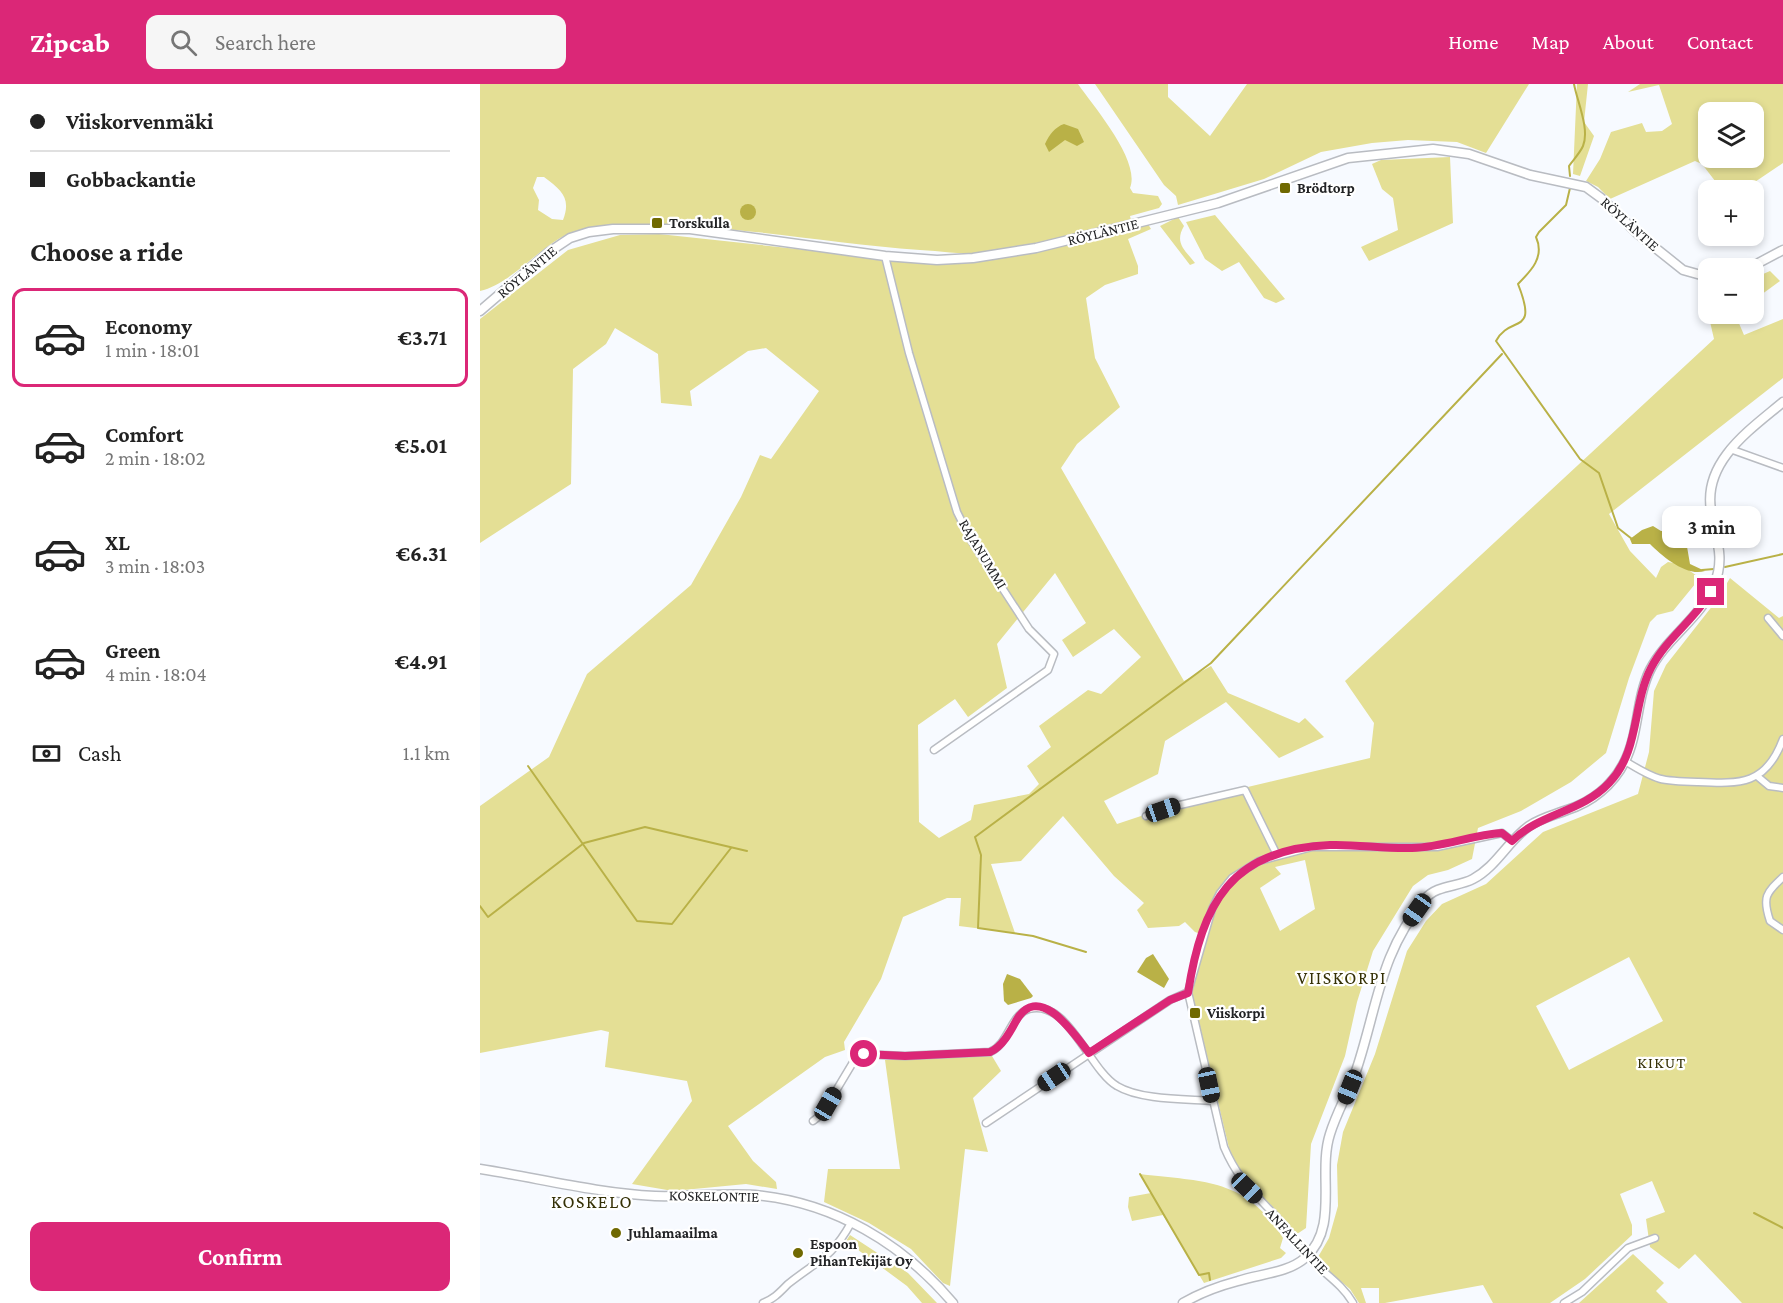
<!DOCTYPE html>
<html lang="en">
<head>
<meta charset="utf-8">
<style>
  body { margin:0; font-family:"Crimson Pro",serif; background:#f6f6f6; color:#222; height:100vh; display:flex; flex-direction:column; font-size:22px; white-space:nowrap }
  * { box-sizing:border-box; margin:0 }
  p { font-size:20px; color:#767676 }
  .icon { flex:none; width:33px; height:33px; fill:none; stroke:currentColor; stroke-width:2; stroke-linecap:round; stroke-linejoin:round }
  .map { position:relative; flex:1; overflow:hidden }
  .side { display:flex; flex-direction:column; background:#fff; width:480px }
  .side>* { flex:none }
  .banner { display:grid; align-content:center; height:132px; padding:0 30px; background:#fff }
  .controls { position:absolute; left:1218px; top:18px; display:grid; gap:12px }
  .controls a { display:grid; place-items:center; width:66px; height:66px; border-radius:12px; background:#fff; box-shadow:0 3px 9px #0003; font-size:30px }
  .end { position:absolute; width:27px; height:27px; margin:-14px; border:8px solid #db2777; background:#fff; box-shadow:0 0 0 3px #fff }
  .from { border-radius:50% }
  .bubble { position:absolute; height:42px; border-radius:12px; background:#fff; box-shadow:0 3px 9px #0003; font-size:20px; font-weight:700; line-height:42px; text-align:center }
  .car { position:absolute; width:18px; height:36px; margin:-18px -9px; border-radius:8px; box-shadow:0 0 4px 2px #0007; background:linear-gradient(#222 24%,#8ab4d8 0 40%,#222 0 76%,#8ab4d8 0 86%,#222 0) }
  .banner b { display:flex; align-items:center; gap:21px; height:57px; font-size:22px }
  .banner b+b { border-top:2px solid #e0e0e0 }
  .banner i { width:15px; height:15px; background:#222 }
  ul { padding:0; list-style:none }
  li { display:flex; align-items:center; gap:18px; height:99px; margin:0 12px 9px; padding:0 18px; border:3px solid transparent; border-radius:12px }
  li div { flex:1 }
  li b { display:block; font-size:22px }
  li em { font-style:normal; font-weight:700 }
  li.active { border-color:#db2777 }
  li>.icon { width:54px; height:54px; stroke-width:1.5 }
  h2 { padding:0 30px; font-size:27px; line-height:72px }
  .pay { display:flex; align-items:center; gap:15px; height:66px; padding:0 30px; font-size:22px }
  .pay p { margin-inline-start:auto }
  .action { display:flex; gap:12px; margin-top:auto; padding:12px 30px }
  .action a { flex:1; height:69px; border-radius:12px; background:#db2777; color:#fff; font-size:24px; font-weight:700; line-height:69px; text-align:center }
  header { display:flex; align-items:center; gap:36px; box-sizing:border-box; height:84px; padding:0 30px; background:#db2777; color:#fff }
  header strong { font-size:28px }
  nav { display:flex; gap:33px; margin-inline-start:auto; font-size:21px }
  .search { width:420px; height:54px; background:#f6f6f6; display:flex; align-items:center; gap:15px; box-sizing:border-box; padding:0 21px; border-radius:12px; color:#767676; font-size:22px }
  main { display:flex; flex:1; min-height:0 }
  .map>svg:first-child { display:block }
  .green { fill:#e4df95; fill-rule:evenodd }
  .water { fill:#b9b147 }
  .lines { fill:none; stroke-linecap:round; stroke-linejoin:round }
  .stream { stroke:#b9b147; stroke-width:2 }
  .street-casing { stroke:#b9bcc2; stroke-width:9 }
  .secondary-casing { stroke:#b9bcc2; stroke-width:11 }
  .street { stroke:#fff; stroke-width:6 }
  .secondary { stroke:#fff; stroke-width:8 }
  .route { stroke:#db2777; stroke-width:8 }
  .poi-dot { fill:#706901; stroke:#fff; stroke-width:2 }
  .labels { text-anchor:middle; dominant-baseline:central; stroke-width:4.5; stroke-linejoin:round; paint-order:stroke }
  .poi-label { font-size:15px; font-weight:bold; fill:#222325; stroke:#fff; text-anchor:start }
  .street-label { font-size:15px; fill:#222325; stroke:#fff }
  .neighbourhood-label { font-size:16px; letter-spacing:1.5px; fill:#353106; stroke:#fff }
  .quarter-label { font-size:18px; letter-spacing:1.5px; fill:#353106; stroke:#fff }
</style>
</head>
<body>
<header>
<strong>Zipcab</strong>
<div class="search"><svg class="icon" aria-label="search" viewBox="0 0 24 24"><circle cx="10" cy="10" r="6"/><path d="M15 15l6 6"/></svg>Search here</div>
<nav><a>Home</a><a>Map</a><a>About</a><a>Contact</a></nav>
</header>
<main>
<section class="side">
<div class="banner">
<b><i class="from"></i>Viiskorvenmäki</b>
<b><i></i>Gobbackantie</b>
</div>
<h2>Choose a ride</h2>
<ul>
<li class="active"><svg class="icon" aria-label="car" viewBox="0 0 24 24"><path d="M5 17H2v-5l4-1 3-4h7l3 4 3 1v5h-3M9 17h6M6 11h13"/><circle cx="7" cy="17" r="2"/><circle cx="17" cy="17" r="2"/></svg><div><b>Economy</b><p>1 min · 18:01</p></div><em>€3.71</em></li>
<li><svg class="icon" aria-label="car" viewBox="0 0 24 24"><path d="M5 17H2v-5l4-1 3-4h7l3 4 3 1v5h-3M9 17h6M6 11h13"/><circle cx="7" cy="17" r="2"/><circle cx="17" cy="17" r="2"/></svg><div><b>Comfort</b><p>2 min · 18:02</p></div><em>€5.01</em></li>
<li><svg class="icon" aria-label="car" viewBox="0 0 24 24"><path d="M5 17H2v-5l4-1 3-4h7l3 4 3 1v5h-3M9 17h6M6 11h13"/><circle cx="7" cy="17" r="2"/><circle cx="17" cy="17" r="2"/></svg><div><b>XL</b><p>3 min · 18:03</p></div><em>€6.31</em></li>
<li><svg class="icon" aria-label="car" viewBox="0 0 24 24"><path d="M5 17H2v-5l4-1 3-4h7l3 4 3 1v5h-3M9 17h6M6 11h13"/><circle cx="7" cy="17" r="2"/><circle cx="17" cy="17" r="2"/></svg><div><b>Green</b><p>4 min · 18:04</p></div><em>€4.91</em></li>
</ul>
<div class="pay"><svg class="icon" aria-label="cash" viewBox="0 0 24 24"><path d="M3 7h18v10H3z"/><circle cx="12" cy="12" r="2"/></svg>Cash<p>1.1 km</p></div>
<div class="action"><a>Confirm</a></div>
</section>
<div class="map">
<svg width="1303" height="1219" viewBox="0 0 1303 1219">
  <rect width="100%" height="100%" fill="#f7faff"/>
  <g class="green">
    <path d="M 0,0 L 598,0 C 614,23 661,77 650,104 L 653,109 L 678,112 L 682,120 L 679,124 L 650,132 L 651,136 C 614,146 577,155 540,162 C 527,165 513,169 499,170 C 480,170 460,167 440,166 C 328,158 217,132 105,145 C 68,149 38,198 0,207 ZM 57,93 L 64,93 C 83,107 91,115 83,136 L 72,135 L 58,126 L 59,116 L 53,104 Z"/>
    <polygon points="615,0 688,0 688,13 730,52 767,0 1049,0 1006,69 977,58 928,56 892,59 841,68 784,95 698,121 696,112 684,101"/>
    <polygon points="1097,0 1108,0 1104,38 1114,52 1100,92 1093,90"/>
    <path d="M 1160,0 L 1303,0 L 1303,79 L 1263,106 L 1242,106 L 1222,80 L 1215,77 L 1130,115 L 1118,103 L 1106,97 L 1120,75 L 1131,48 L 1162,39 L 1166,48 L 1182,47 L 1192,40 L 1179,1 L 1148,8 ZM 1274,28 L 1274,74 L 1228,74 L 1228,28 Z"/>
    <polygon points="970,73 973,139 889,177 881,163 918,146 913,114 902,105 892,80 901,76"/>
    <polygon points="735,131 805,215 796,219 784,214 759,178 742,187 725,175 706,138"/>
    <path d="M 698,133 L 704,142 C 694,159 705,166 715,179 L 710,181 L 680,142 Z"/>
    <path d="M 668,140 L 671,145 L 648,155 L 658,182 L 658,190 L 625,201 L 606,214 L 615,274 L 640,323 L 597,360 L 581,384 L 704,597 L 731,582 L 748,609 L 819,639 L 825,634 L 844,653 L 799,674 L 746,618 L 685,657 L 678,690 L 624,717 L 637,740 L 700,719 L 890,674 L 894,639 L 865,597 L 1234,255 L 1225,216 L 1228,214 L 1228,230 L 1255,230 L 1264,251 L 1303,235 L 1303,294 L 1129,430 L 1150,467 L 1176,494 L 1181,483 L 1188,478 L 1200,480 L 1220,494 L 1193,527 L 1177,531 L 1170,538 L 1149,594 L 1126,669 L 1091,698 L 1041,727 L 998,744 L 992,775 L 968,786 L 948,791 L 933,802 L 893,867 L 877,918 L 865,972 L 831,1060 L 826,1144 L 817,1150 L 791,1121 L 776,1109 L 759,1086 L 749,1064 L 712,909 L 727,852 L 715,848 L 705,838 L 699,842 L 668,844 L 657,826 L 664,819 L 634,792 L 583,732 L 541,777 L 511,780 L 535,849 L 479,842 L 481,814 L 467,814 L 423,833 L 401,895 L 364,958 L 365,966 L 345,973 L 248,1042 L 273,1077 L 296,1098 L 297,1105 L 266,1100 L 193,1107 L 152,1100 L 212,1017 L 207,997 L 125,983 L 129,948 L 121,946 L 0,969 L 0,722 L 69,673 L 107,590 L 211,501 L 261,413 L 280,371 L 291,375 L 339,307 L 286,264 L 268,267 L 210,307 L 212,322 L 181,319 L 178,270 L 135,244 L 126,260 L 93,285 L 91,400 L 0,459 L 0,235 L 88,166 L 140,151 L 179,150 L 456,180 L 532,173 ZM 575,489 L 606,539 L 582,556 L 593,573 L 634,545 L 661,573 L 621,610 L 608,606 L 559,642 L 571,663 L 547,682 L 559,700 L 549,710 L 494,721 L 491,736 L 459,754 L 439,738 L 438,641 L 475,615 L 488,633 L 527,604 L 517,560 ZM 825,776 L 835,825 L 800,847 L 780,804 L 801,790 L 795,783 Z"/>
    <polygon points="1290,187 1300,197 1274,216 1274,194"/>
    <path d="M 1250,494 L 1299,534 L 1303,532 L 1303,1219 L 1262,1219 L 1215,1170 L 1199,1185 L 1170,1163 L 1166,1135 L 1185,1128 L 1172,1097 L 1140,1110 L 1152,1141 L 1152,1151 L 1105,1195 L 1070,1219 L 1013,1219 L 1003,1201 L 905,1219 L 899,1219 L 899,1204 L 881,1204 L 886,1219 L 879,1219 L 870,1205 L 839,1179 L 838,1173 L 849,1154 L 858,1122 L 857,1081 L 863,1048 L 895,970 L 927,867 L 946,837 L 962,820 L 1006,800 L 1063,748 L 1158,710 L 1169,668 L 1174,607 L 1186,581 L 1237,516 ZM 1149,873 L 1183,937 L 1089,986 L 1056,922 Z"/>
    <polygon points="512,972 521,987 493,1014 508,1068 485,1065 470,1202 463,1199 431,1165 389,1139 344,1118 348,1085 420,1085 405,976"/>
    <path d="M 660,1090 C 723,1098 765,1093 803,1154 L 800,1164 L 806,1169 L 801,1174 L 724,1199 L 683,1131 L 652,1137 L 648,1123 L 649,1113 L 671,1109 Z"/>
    <polygon points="370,1151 428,1189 457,1219 442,1219 427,1202 366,1157"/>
    <polygon points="1153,1170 1184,1199 1176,1207 1188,1219 1099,1219"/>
  </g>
  <g class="water">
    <path d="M 584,40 L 598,45 L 604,58 L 597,62 L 585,56 L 569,68 L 565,60 C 569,51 575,43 584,40 Z"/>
    <circle cx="268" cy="128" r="8"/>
    <path d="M 1173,442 L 1181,447 L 1195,446 L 1205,451 L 1210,480 L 1225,487 C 1207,493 1183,473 1170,460 L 1152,460 L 1150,455 L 1162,446 Z"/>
    <polygon points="673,870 689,895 684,904 657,888 666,874"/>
    <polygon points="527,890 540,895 553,912 551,914 528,921 524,917 523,900"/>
  </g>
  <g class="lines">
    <g class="stream">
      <path d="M 1090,92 L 1089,82 C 1093,76 1100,69 1103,62 C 1110,45 1097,17 1094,0"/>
      <path d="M 1090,104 L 1086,121 L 1059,148 L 1056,153 C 1065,173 1051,187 1038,200 C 1059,253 1030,230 1016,257 L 1100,375 L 1119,389 L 1138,444 L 1152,455"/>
      <polyline points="1245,483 1303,470"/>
      <polyline points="1222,486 1234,485"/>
      <polyline points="48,682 157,837 192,840 251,764"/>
      <polyline points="0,822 8,833 104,759 165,743 267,767"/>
      <polyline points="606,868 553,852 498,844 501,771 495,753 731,579 1022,270"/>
      <polyline points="660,1090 719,1191 729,1189 730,1196"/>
      <polyline points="1274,1129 1303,1144"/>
    </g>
    <g class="street-casing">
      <g id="street">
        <polyline points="405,172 429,269 477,428 491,456 549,545 574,570 568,586 454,666"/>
        <polyline points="1250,365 1303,384"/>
        <polyline points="1288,534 1303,552"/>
        <path d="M 1145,677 C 1177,697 1181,697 1218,698 C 1261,700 1286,701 1303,655"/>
        <polyline points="1277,692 1289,702 1303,704"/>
        <polyline points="666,732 700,721 765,706 797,771"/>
        <path d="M 1303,793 C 1286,809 1282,813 1290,837 L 1303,846"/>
        <path d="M 333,1037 L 342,1030 L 378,970 L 425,972 L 510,968 C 529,960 530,931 549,925 C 588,914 609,986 637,1002 C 660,1016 706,1015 732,1017"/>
        <polyline points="506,1039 690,916 708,908"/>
        <path d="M 283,1219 C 295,1214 299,1209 308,1200 C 338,1176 351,1175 371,1139"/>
        <path d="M 873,1219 C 863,1201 845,1190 831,1176 C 819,1164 810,1149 799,1136 C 775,1109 759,1098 744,1063 L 708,908 L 732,825 L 740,809 L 752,794 L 779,777 L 832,763 L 957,763 L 1022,749 L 1032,757"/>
        <polyline points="1084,1219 1102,1208 1148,1164 1175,1154"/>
      </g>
    </g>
    <g class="secondary-casing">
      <g id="secondary">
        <polyline points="1269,184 1303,166"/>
        <polyline points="0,227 69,168 90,154 109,148 133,145 210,145 405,172 457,176 493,174 556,164 738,119 868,74 953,65 989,70 1050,91 1106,103 1121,114 1158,150 1203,186 1228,193"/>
        <path d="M 0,1085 C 58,1094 116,1109 175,1112 C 208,1113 242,1109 275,1111 C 354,1118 423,1160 473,1219"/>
        <path d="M 703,1219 C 720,1209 739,1202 758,1197 C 779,1190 808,1189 825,1174 C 860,1143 837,1090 850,1050 C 857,1027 870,1006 877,984 C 898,920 900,869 945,815 C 956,801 978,803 993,795 C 1016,783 1028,757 1049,742 C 1061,734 1074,731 1087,726 C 1112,718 1133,701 1145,677 C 1159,649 1156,615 1170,586 C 1186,554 1221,534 1234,501 C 1246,473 1235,453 1231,426 C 1223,377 1271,345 1303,318"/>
      </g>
    </g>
    <use href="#street" class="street"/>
    <use href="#secondary" class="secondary"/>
  </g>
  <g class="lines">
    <path class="route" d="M 384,970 L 425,972 L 510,968 C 522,963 530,948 536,937 C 559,896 595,951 609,969 L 690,916 L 708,909 C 722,819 751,765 850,761 C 877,760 904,765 932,764 C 964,763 991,751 1022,749 L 1032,757 C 1060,729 1102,728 1129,699 C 1160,667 1152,621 1171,584 C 1186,555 1214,536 1231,508"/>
  </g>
  <g class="poi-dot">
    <rect x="799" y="98" width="12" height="12" rx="3"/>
    <rect x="171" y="133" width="12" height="12" rx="3"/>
    <rect x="709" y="923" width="12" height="12" rx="3"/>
    <circle cx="136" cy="1149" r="6"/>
    <circle cx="318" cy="1169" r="6"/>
  </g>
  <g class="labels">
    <g class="poi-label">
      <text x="817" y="104">Brödtorp</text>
      <text x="189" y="139">Torskulla</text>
      <text x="727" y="929">Viiskorpi</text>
      <text x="148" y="1149">Juhlamaailma</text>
      <text x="330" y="1160">Espoon<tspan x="330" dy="17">PihanTekijät Oy</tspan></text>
    </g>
    <g class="street-label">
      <text transform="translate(1150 140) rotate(42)">RÖYLÄNTIE</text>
      <text transform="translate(623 148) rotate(-14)">RÖYLÄNTIE</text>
      <text transform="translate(47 188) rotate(-40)">RÖYLÄNTIE</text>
      <text transform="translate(503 470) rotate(59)">RAJANUMMI</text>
      <text transform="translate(234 1112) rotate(1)">KOSKELONTIE</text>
      <text transform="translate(817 1157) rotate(47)">ANFALLINTIE</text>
    </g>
    <g class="neighbourhood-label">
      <text x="1182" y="978">KIKUT</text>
    </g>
    <g class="quarter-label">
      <text x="862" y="894">VIISKORPI</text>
      <text x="112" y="1118">KOSKELO</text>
    </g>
  </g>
</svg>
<div class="controls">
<a><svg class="icon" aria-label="layers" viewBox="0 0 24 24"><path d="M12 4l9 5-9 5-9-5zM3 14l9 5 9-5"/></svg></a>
<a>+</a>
<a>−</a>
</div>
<i class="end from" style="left:384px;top:970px"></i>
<i class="end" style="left:1231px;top:508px"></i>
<div class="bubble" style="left:1182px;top:422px;width:99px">3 min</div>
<i class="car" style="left:683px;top:726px;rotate:71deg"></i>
<i class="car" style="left:937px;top:826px;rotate:215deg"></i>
<i class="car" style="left:574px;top:993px;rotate:236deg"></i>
<i class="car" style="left:729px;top:1001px;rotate:168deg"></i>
<i class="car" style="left:870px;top:1003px;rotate:202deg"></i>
<i class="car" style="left:348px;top:1020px;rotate:30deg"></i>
<i class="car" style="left:767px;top:1104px;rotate:134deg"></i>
</div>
</main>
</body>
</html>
